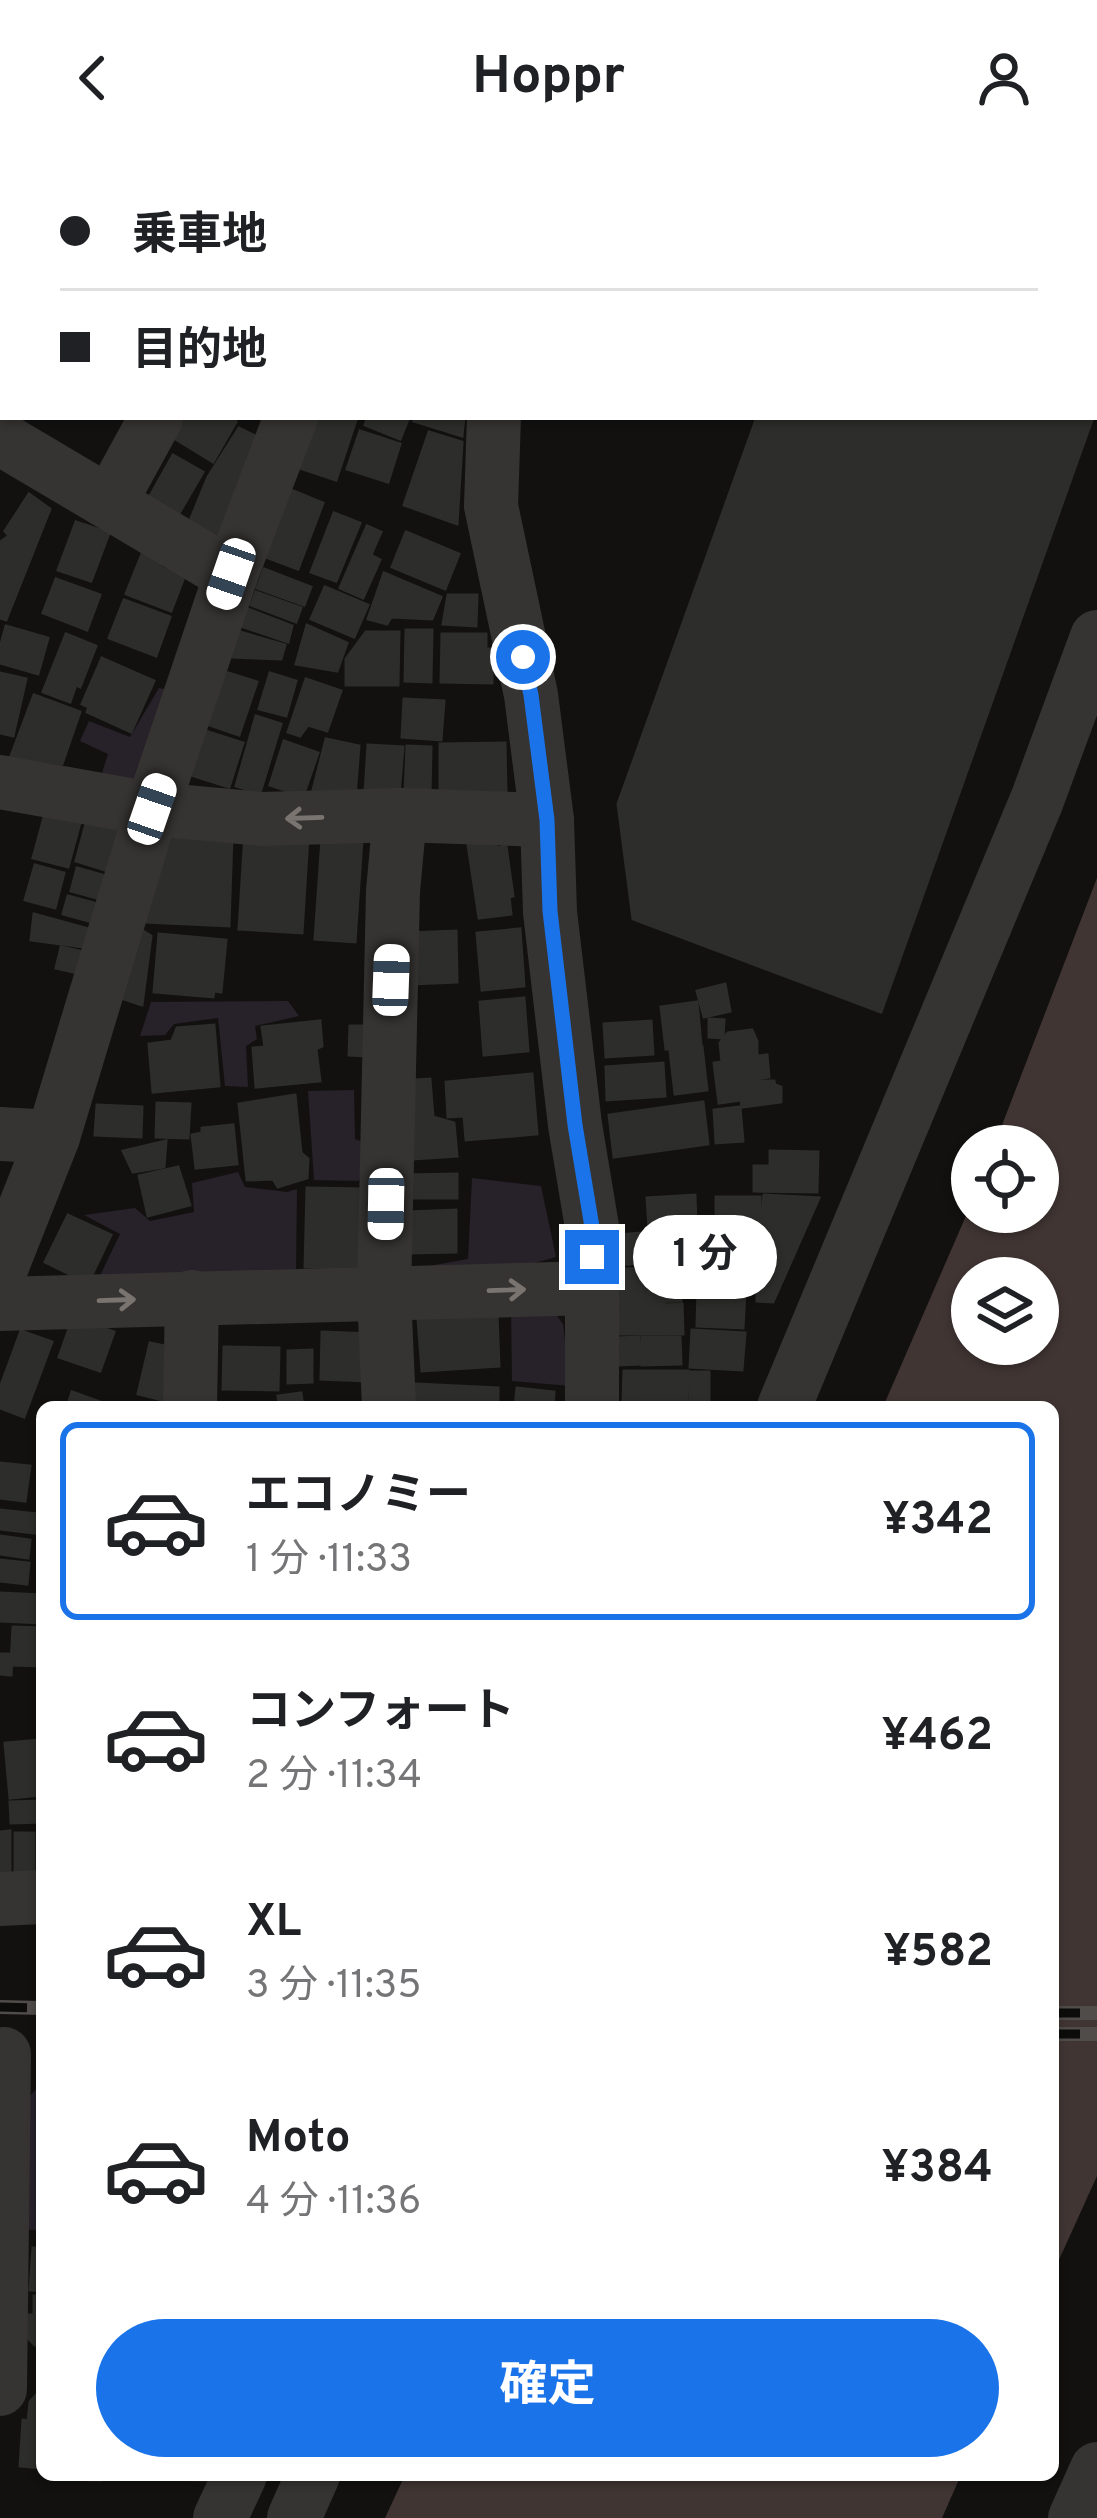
<!DOCTYPE html>
<html lang="ja">
<head>
<meta charset="utf-8">
<style>
  body { margin:0; font-family:Overpass,"Noto Sans JP",sans-serif; background:#f2f2f2; color:#202124; height:100vh; display:flex; flex-direction:column; font-size:45px; white-space:nowrap }
  * { box-sizing:border-box; margin:0 }
  p { font-size:39px; color:#757577 }
  .icon { flex:none; width:66px; height:66px; fill:none; stroke:currentColor; stroke-width:2; stroke-linecap:round; stroke-linejoin:round }
  .map { position:relative; flex:1; overflow:hidden }
  .panel { position:absolute; left:36px; top:1245px; width:1023px; height:1080px; display:flex; flex-direction:column; background:#fff; border-radius:18px; box-shadow:0 3px 9px #0004 }
  .panel>* { flex:none }
  .top-card { position:absolute; left:0px; top:0px; width:1098px; height:264px; box-shadow:0 3px 9px #0004; display:grid; align-content:center; height:264px; padding:0 60px; background:#fff }
  .controls { position:absolute; left:951px; top:969px; display:grid; gap:24px }
  .controls a { display:grid; place-items:center; width:108px; height:108px; border-radius:50%; background:#fff; box-shadow:0 3px 9px #0004; font-size:60px }
  .end { position:absolute; width:54px; height:54px; margin:-27px; border:15px solid #1a73e8; background:#fff; box-shadow:0 0 0 6px #fff }
  .from { border-radius:50% }
  .bubble { position:absolute; height:84px; border-radius:42px; background:#fff; box-shadow:0 3px 9px #0004; font-size:39px; font-weight:700; line-height:84px; text-align:center }
  .car { position:absolute; width:36px; height:72px; margin:-36px -18px; border-radius:15px; box-shadow:0 0 9px 3px #0007; background:linear-gradient(#fff 24%,#345 0 40%,#fff 0 76%,#345 0 86%,#fff 0) }
  .top-card b { display:flex; align-items:center; gap:42px; height:114px; font-size:45px }
  .top-card b+b { border-top:3px solid #e0e0e0 }
  .top-card i { width:30px; height:30px; background:#202124 }
  ul { padding:21px 0 0; list-style:none }
  li { display:flex; align-items:center; gap:36px; height:198px; margin:0 24px 18px; padding:0 36px; border:6px solid transparent; border-radius:18px }
  li div { flex:1 }
  li b { display:block; font-size:45px }
  li em { font-style:normal; font-weight:700 }
  li.selected { border-color:#1a73e8 }
  li>.icon { width:108px; height:108px; stroke-width:1.5 }
  .primary-button { display:flex; gap:24px; margin-top:auto; padding:24px 60px }
  .primary-button a { flex:1; height:138px; border-radius:72px; background:#1a73e8; color:#fff; font-size:48px; font-weight:700; line-height:138px; text-align:center }
  header { display:flex; justify-content:space-between; align-items:center; height:156px; padding:0 60px; background:#fff; font-size:54px; font-weight:700 }
  .map>svg:first-child { display:block }
  .green { fill:#272129 }
  .water { fill:#403533; fill-rule:evenodd }
  .building { fill:#2d2d2c; stroke:#2d2d2b; stroke-width:3 }
  .lines { fill:none; stroke-linecap:round; stroke-linejoin:round }
  .minor { stroke:#363432; stroke-width:54 }
  .rail-casing { stroke:#4f4c49; stroke-width:14 }
  .rail { stroke:#0c0c0b; stroke-width:9; stroke-dasharray:27; stroke-linecap:butt }
  .oneway { stroke:#7a7470 }
  .route { stroke:#1a73e8; stroke-width:15 }
</style>
</head>
<body>
<header><svg class="icon" aria-label="back" viewBox="0 0 24 24"><path d="M15 5l-7 7 7 7"/></svg>Hoppr<svg class="icon" aria-label="person" viewBox="0 0 24 24"><circle cx="12" cy="8" r="4"/><path d="M4 21q1-7 8-7t8 7"/></svg></header>
<div class="map">
<svg width="1097" height="2362" viewBox="0 0 1097 2362">
  <rect width="100%" height="100%" fill="#121110"/>
  <g class="green">
    <polygon points="159,532 180,536 138,629 98,629 108,598 80,585 89,565 130,581"/>
    <polygon points="288,845 299,860 255,870 257,883 246,890 248,931 225,930 218,862 174,868 165,879 140,880 151,846"/>
    <polygon points="354,934 355,983 368,988 359,1025 314,1024 308,935"/>
    <polygon points="238,1016 245,1031 287,1036 297,1033 296,1118 98,1124 120,1078 84,1059 135,1052 150,1065 194,1056 192,1027"/>
    <polygon points="472,1022 541,1030 556,1101 481,1122 412,1113 468,1103"/>
    <polygon points="546,1146 563,1168 570,1230 512,1225 511,1150"/>
    <polygon points="42,1927 42,2075 25,2073 28,1942"/>
  </g>
  <g class="water">
    <path d="M 1097,722 L 1097,2020 L 1053,2117 L 1053,1251 L 883,1251 L 972,1046 L 972,1056 L 1038,1056 L 1038,990 L 994,990 ZM 972,1122 L 1038,1122 L 1038,1188 L 972,1188 Z"/>
    <polygon points="405,2319 961,2319 942,2362 385,2362"/>
  </g>
  <g class="building">
    <polygon points="0,0 38,0 40,3 3,3 3,38 0,35"/>
    <polygon points="851,0 1097,0 1095,255 1095,3 850,3"/>
    <polygon points="187,261 229,261 236,266 213,306 174,282"/>
    <polygon points="311,261 357,261 336,324 294,310"/>
    <polygon points="368,261 409,261 400,283 365,269"/>
    <polygon points="416,261 464,261 462,280 414,265"/>
    <polygon points="757,261 1093,261 881,856 633,763 618,648"/>
    <polygon points="239,272 271,288 233,372 208,381 187,372 208,321"/>
    <polygon points="360,275 400,288 388,326 347,313"/>
    <polygon points="429,276 462,286 457,368 404,349"/>
    <polygon points="173,299 203,316 178,359 149,342"/>
    <polygon points="281,330 323,347 298,413 255,397"/>
    <polygon points="29,338 50,353 6,464 0,462 0,386 9,380 5,375"/>
    <polygon points="334,357 360,367 336,425 311,416"/>
    <polygon points="76,366 109,377 91,425 58,414"/>
    <polygon points="367,370 381,376 371,399 380,404 363,442 340,432"/>
    <polygon points="406,376 459,398 445,433 392,411"/>
    <polygon points="142,398 162,406 160,411 184,421 171,455 126,438"/>
    <polygon points="264,413 311,431 304,449 257,432"/>
    <polygon points="384,417 441,441 432,463 391,461 387,468 368,463"/>
    <polygon points="56,423 100,439 87,474 43,457"/>
    <polygon points="325,431 368,449 354,481 311,463"/>
    <polygon points="256,436 301,452 296,466 251,449"/>
    <polygon points="448,439 477,439 476,470 443,468"/>
    <polygon points="124,444 170,461 156,500 109,482"/>
    <polygon points="245,452 292,470 288,486 238,469"/>
    <polygon points="307,469 347,487 337,515 296,508"/>
    <polygon points="6,470 48,482 38,518 0,507 0,492"/>
    <polygon points="406,474 432,474 431,526 405,525"/>
    <polygon points="240,476 285,489 281,503 232,501"/>
    <polygon points="366,476 399,476 398,529 346,529 346,503"/>
    <polygon points="66,478 96,490 80,531 76,529 70,546 43,536"/>
    <polygon points="442,478 486,478 486,493 492,493 492,527 441,526"/>
    <polygon points="102,502 154,525 131,576 87,556 89,551 82,548"/>
    <polygon points="225,516 257,526 239,579 207,568"/>
    <polygon points="0,517 26,523 13,580 0,577"/>
    <polygon points="270,517 296,525 286,560 259,553"/>
    <polygon points="306,523 341,535 327,575 308,569 300,580 288,576"/>
    <polygon points="34,539 80,556 62,608 11,600"/>
    <polygon points="404,543 444,545 441,584 402,581"/>
    <polygon points="256,560 281,568 260,637 236,630"/>
    <polygon points="199,573 243,587 229,631 185,617"/>
    <polygon points="326,583 359,590 355,641 311,642"/>
    <polygon points="284,585 318,597 303,640 270,629"/>
    <polygon points="505,587 506,638 440,639 440,588"/>
    <polygon points="368,589 403,591 399,639 365,637"/>
    <polygon points="407,590 431,591 430,638 405,637"/>
    <polygon points="46,654 81,663 68,711 33,702"/>
    <polygon points="87,664 115,671 124,686 115,717 76,705"/>
    <polygon points="245,677 308,681 302,777 239,773"/>
    <polygon points="494,678 496,692 506,690 513,740 509,741 511,758 479,762 467,682"/>
    <polygon points="232,680 229,770 146,766 159,681"/>
    <polygon points="322,682 362,684 355,786 315,783"/>
    <polygon points="35,709 64,717 55,752 25,744"/>
    <polygon points="77,712 113,722 107,745 71,735"/>
    <polygon points="68,740 105,750 99,768 63,758"/>
    <polygon points="34,758 96,775 91,792 31,784"/>
    <polygon points="520,773 524,830 482,834 477,777"/>
    <polygon points="143,775 151,780 142,849 124,843"/>
    <polygon points="456,775 457,826 412,828 409,777"/>
    <polygon points="159,778 226,784 221,836 214,835 213,841 154,836"/>
    <polygon points="61,791 92,798 87,819 56,812"/>
    <polygon points="725,828 730,855 704,861 697,835"/>
    <polygon points="524,842 528,895 484,899 480,846"/>
    <polygon points="697,846 701,889 666,893 661,851"/>
    <polygon points="709,863 724,864 723,882 709,881"/>
    <polygon points="320,865 322,890 316,893 320,925 256,931 253,892 265,891 262,871"/>
    <polygon points="651,865 653,898 606,901 604,868"/>
    <polygon points="214,869 219,930 153,936 149,888 172,885 177,872"/>
    <polygon points="350,870 370,870 368,900 349,899"/>
    <polygon points="752,874 757,885 757,907 760,925 741,944 719,947 714,907 722,906 720,887 728,877"/>
    <polygon points="702,891 707,934 675,938 670,894"/>
    <polygon points="767,899 769,921 761,922 759,900"/>
    <polygon points="663,907 665,940 607,944 606,911"/>
    <polygon points="532,918 537,978 466,984 464,960 448,961 446,926"/>
    <polygon points="430,923 433,961 454,967 457,1000 414,1003 402,925"/>
    <polygon points="760,925 774,925 775,929 781,931 781,946 742,951 741,944"/>
    <polygon points="295,939 301,997 308,1003 307,1022 278,1031 273,1023 247,1024 239,948"/>
    <polygon points="703,946 708,988 614,1001 609,959"/>
    <polygon points="157,947 190,948 188,982 156,981"/>
    <polygon points="97,949 142,951 141,981 95,979"/>
    <polygon points="740,951 743,985 716,987 714,954"/>
    <polygon points="233,969 237,1008 196,1012 192,979 202,977 202,972"/>
    <polygon points="166,985 164,1011 133,1016 123,995"/>
    <polygon points="770,995 818,996 817,1036 754,1035 754,1010 770,1010"/>
    <polygon points="178,1011 190,1049 148,1060 139,1020"/>
    <polygon points="457,1018 457,1042 405,1042 405,1019"/>
    <polygon points="307,1032 363,1033 361,1112 305,1111"/>
    <polygon points="695,1039 696,1070 649,1072 647,1042"/>
    <polygon points="764,1039 819,1042 773,1146 757,1145 756,1075 760,1073"/>
    <polygon points="716,1041 760,1041 760,1067 716,1068"/>
    <polygon points="456,1054 456,1096 409,1097 409,1056"/>
    <polygon points="68,1059 111,1079 88,1127 45,1106"/>
    <polygon points="677,1074 680,1104 619,1109 616,1079"/>
    <polygon points="702,1081 744,1083 742,1130 700,1128"/>
    <polygon points="681,1112 681,1145 617,1146 617,1113"/>
    <polygon points="698,1134 745,1135 743,1172 697,1170"/>
    <polygon points="619,1148 665,1148 665,1178 618,1178"/>
    <polygon points="682,1148 683,1178 667,1178 666,1149"/>
    <polygon points="497,1158 499,1210 422,1215 418,1163"/>
    <polygon points="73,1162 114,1176 100,1215 59,1201"/>
    <polygon points="692,1174 745,1177 742,1214 690,1211"/>
    <polygon points="21,1175 52,1186 24,1261 0,1252 0,1232"/>
    <polygon points="322,1176 370,1178 367,1225 321,1223"/>
    <polygon points="639,1181 641,1208 619,1209 618,1182"/>
    <polygon points="642,1181 680,1181 681,1208 642,1209"/>
    <polygon points="150,1187 174,1192 171,1246 138,1238"/>
    <polygon points="224,1191 279,1192 278,1234 223,1233"/>
    <polygon points="312,1194 312,1226 288,1227 288,1195"/>
    <polygon points="624,1215 688,1215 687,1247 623,1245"/>
    <rect x="690" y="1216" width="19" height="30"/>
    <polygon points="416,1228 498,1232 498,1251 414,1251"/>
    <polygon points="517,1232 554,1236 553,1251 515,1251"/>
    <polygon points="72,1236 114,1251 67,1251"/>
    <polygon points="301,1237 303,1251 279,1251 278,1240"/>
    <polygon points="0,1307 30,1310 25,1345 0,1342"/>
    <polygon points="0,1354 38,1358 35,1377 0,1373"/>
    <polygon points="0,1380 30,1384 28,1402 0,1398"/>
    <polygon points="0,1404 29,1407 27,1428 0,1425"/>
    <polygon points="0,1437 42,1439 42,1467 0,1465"/>
    <polygon points="13,1471 42,1472 42,1510 11,1509"/>
    <polygon points="0,1498 12,1498 11,1519 0,1518"/>
    <polygon points="42,1584 42,1639 10,1642 5,1587"/>
    <polygon points="42,1645 42,1666 11,1667 10,1646"/>
    <polygon points="10,1675 10,1729 0,1729 0,1676"/>
    <rect x="15" y="1677" width="19" height="45"/>
    <polygon points="33,2092 42,2093 42,2135 30,2134"/>
    <polygon points="34,2140 42,2141 42,2189 35,2189 28,2182 27,2159 34,2159"/>
    <polygon points="38,2237 42,2237 42,2312 20,2310 23,2264 28,2265 30,2246"/>
    <polygon points="65,2319 100,2319 100,2324 65,2323"/>
    <polygon points="108,2319 210,2319 209,2324 108,2322"/>
  </g>
  <g class="lines">
    <g class="minor">
      <polyline points="376,0 378,3"/>
      <polyline points="150,3 154,0"/>
      <polyline points="520,3 520,0"/>
      <polyline points="0,128 3,125"/>
      <polyline points="494,261 491,350 531,539 547,664 550,756 575,969 592,1071 592,1251"/>
      <polyline points="0,282 231,419"/>
      <polyline points="110,346 156,262 154,261"/>
      <polyline points="0,626 152,653 262,663 400,659 547,664"/>
      <polyline points="0,978 53,981"/>
      <polyline points="0,1115 53,981 152,653 231,419 291,261"/>
      <polyline points="0,1148 592,1132"/>
      <polyline points="190,1251 192,1141"/>
      <polyline points="389,1251 384,1138 393,735 400,659"/>
      <polyline points="784,1251 1037,644 1097,481"/>
      <polyline points="0,1743 42,1741"/>
      <polyline points="0,2233 4,1898"/>
      <polyline points="220,2362 240,2319"/>
      <polyline points="294,2362 313,2319"/>
      <polyline points="1075,2362 1097,2313"/>
    </g>
    <g class="rail-casing">
      <g id="rail">
        <polyline points="0,1851 42,1852"/>
        <polyline points="1053,1857 1097,1857"/>
        <polyline points="1053,1878 1097,1878"/>
      </g>
    </g>
    <use href="#rail" class="rail"/>
  </g>
  <defs><path id="oneway-shaft" d="M-6 0H5M1.5-3L5.5 0L1.5 3" fill="none" stroke-width="1.6" stroke-linecap="round" stroke-linejoin="round" transform="scale(3)"/></defs>
  <g class="oneway">
    <use href="#oneway-shaft" transform="translate(304 662) rotate(178)"/>
    <use href="#oneway-shaft" transform="translate(507 1134) rotate(-2)"/>
    <use href="#oneway-shaft" transform="translate(117 1144) rotate(-2)"/>
  </g>
  <g class="lines">
    <polyline class="route" points="523,501 531,539 547,664 550,755 575,969 592,1071 592,1101"/>
  </g>
</svg>
<div class="controls">
<a><svg class="icon" aria-label="locate" viewBox="0 0 24 24"><circle cx="12" cy="12" r="6"/><path d="M12 2v4M12 18v4M2 12h4M18 12h4"/></svg></a>
<a><svg class="icon" aria-label="layers" viewBox="0 0 24 24"><path d="M12 4l9 5-9 5-9-5zM3 14l9 5 9-5"/></svg></a>
</div>
<i class="end from" style="left:523px;top:501px"></i>
<i class="end" style="left:592px;top:1101px"></i>
<div class="bubble" style="left:633px;top:1059px;width:144px">1 分</div>
<i class="car" style="left:231px;top:418px;rotate:199deg"></i>
<i class="car" style="left:152px;top:653px;rotate:19deg"></i>
<i class="car" style="left:391px;top:824px;rotate:2deg"></i>
<i class="car" style="left:386px;top:1048px;rotate:181deg"></i>
<div class="top-card">
<b><i class="from"></i>乗車地</b>
<b><i></i>目的地</b>
</div>
<section class="panel">
<ul>
<li class="selected"><svg class="icon" aria-label="car" viewBox="0 0 24 24"><path d="M5 17H2v-5l4-1 3-4h7l3 4 3 1v5h-3M9 17h6M6 11h13"/><circle cx="7" cy="17" r="2"/><circle cx="17" cy="17" r="2"/></svg><div><b>エコノミー</b><p>1 分 · 11:33</p></div><em>¥342</em></li>
<li><svg class="icon" aria-label="car" viewBox="0 0 24 24"><path d="M5 17H2v-5l4-1 3-4h7l3 4 3 1v5h-3M9 17h6M6 11h13"/><circle cx="7" cy="17" r="2"/><circle cx="17" cy="17" r="2"/></svg><div><b>コンフォート</b><p>2 分 · 11:34</p></div><em>¥462</em></li>
<li><svg class="icon" aria-label="car" viewBox="0 0 24 24"><path d="M5 17H2v-5l4-1 3-4h7l3 4 3 1v5h-3M9 17h6M6 11h13"/><circle cx="7" cy="17" r="2"/><circle cx="17" cy="17" r="2"/></svg><div><b>XL</b><p>3 分 · 11:35</p></div><em>¥582</em></li>
<li><svg class="icon" aria-label="car" viewBox="0 0 24 24"><path d="M5 17H2v-5l4-1 3-4h7l3 4 3 1v5h-3M9 17h6M6 11h13"/><circle cx="7" cy="17" r="2"/><circle cx="17" cy="17" r="2"/></svg><div><b>Moto</b><p>4 分 · 11:36</p></div><em>¥384</em></li>
</ul>
<div class="primary-button"><a>確定</a></div>
</section>
</div>
</body>
</html>
